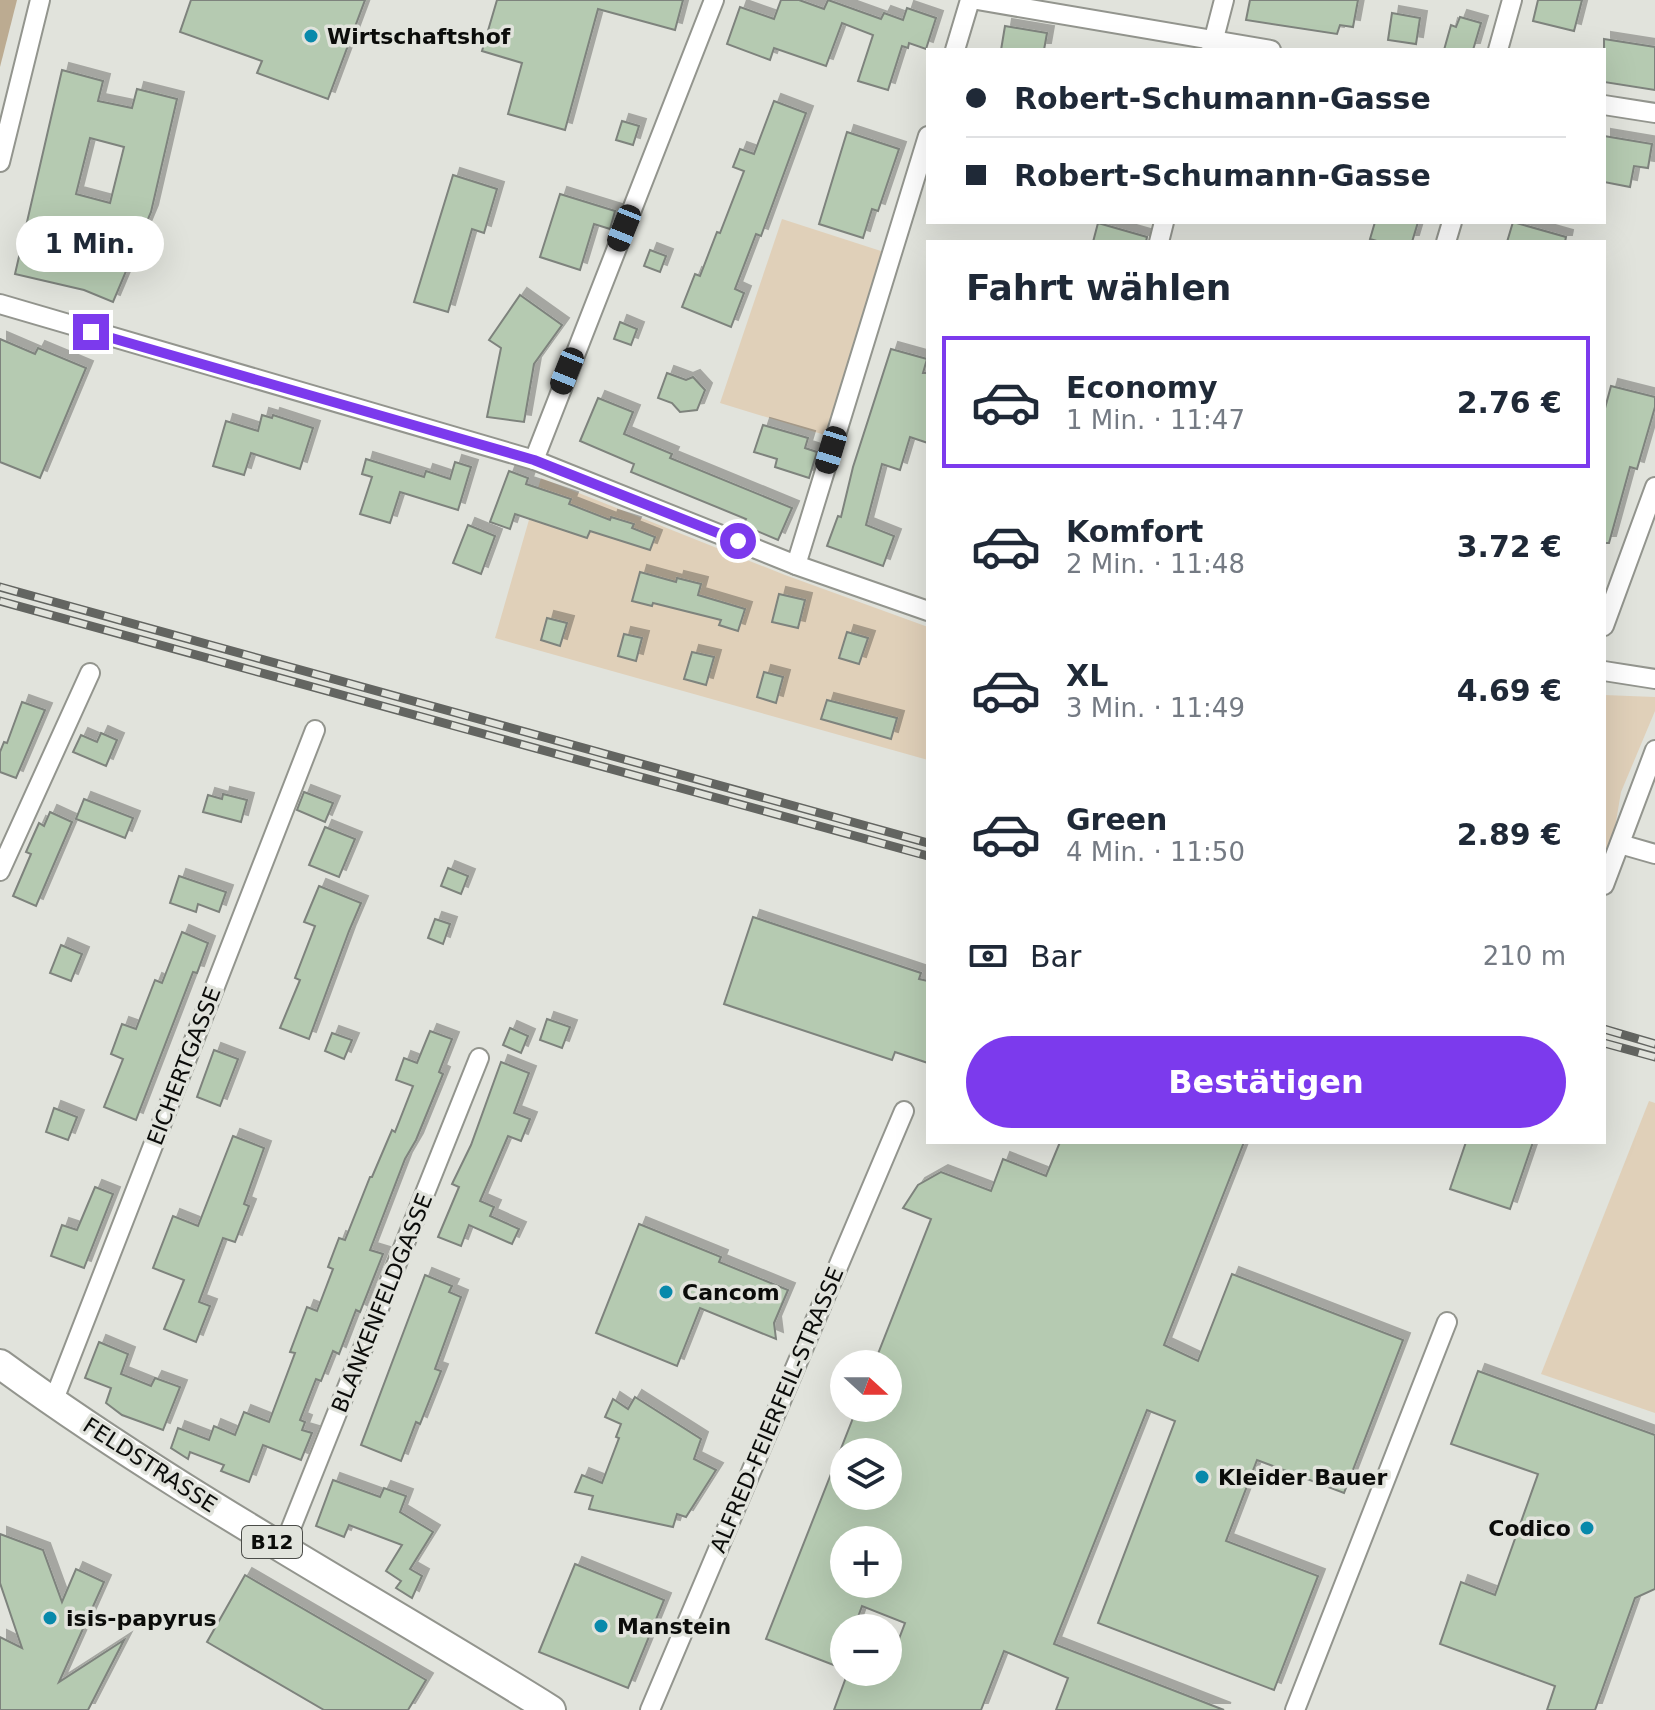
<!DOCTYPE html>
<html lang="de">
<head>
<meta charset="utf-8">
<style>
  body { margin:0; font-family:"DejaVu Sans",sans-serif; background:#f6f6f7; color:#1f2937; height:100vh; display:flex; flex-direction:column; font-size:30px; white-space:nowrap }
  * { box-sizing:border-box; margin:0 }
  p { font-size:26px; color:#747a83 }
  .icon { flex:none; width:44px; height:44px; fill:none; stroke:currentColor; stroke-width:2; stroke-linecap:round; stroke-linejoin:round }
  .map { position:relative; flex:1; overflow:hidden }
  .details { position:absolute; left:926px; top:240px; width:680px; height:904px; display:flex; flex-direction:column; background:#fff; border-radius:0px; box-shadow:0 8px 32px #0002 }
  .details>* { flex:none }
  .top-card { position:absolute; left:926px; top:48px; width:680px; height:176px; border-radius:0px; box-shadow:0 8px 32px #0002; display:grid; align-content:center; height:176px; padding:0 40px; background:#fff }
  .needle { width:52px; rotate:111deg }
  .buttons { position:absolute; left:830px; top:1350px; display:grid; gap:16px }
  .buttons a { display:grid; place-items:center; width:72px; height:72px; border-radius:50%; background:#fff; box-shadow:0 8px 32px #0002; font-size:40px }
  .end { position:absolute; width:36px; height:36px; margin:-18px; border:10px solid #7c3aed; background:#fff; box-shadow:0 0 0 4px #fff }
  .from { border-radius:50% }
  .bubble { position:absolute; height:56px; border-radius:28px; background:#fff; box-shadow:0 8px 32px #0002; font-size:26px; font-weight:600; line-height:56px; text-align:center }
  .car { position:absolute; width:24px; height:48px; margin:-24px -12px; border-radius:10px; box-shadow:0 0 6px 2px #0007; background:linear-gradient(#222 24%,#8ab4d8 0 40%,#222 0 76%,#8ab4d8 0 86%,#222 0) }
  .top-card b { display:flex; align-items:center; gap:28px; height:76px; font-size:30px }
  .top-card b+b { border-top:2px solid #e0e1e3 }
  .top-card i { width:20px; height:20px; background:#1f2937 }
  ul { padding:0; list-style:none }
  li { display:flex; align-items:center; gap:24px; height:132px; margin:0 16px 12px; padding:0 24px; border:4px solid transparent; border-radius:0px }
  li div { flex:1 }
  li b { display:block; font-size:30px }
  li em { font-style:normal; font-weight:600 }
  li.active { border-color:#7c3aed }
  li>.icon { width:72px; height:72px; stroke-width:1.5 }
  h2 { padding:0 40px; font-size:36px; line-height:96px }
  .pay { display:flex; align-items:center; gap:20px; height:88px; padding:0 40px; font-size:30px }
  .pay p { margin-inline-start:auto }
  .button { display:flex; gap:16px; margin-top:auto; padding:16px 40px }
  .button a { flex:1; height:92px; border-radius:48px; background:#7c3aed; color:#fff; font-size:32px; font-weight:600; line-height:92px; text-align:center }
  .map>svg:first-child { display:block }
  .green { fill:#e0d0b9 }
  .forest { fill:#bcab91 }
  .building { fill:#b5cab1; stroke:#7e837d; stroke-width:2; fill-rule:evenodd; filter:url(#shadow) }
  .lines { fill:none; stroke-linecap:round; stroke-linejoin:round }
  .street-casing { stroke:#93958e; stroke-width:22 }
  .primary-casing { stroke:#93958e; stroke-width:32 }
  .street { stroke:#fff; stroke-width:18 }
  .primary { stroke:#fff; stroke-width:28 }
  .rail-casing { stroke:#636561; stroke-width:9 }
  .rail { stroke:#e1e3dc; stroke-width:6; stroke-dasharray:18; stroke-linecap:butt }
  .route { stroke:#7c3aed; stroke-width:10 }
  .poi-dot { fill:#0889ab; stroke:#e1e3dc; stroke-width:3 }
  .labels { text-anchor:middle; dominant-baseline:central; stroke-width:7; stroke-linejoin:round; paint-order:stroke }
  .shield { fill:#e1e3dc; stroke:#4b4c49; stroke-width:2 }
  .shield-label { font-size:20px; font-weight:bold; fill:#0b0c0a }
  .poi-label { font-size:22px; font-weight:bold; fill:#0b0c0a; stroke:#e1e3dc; text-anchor:start }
  .street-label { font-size:22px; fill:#0b0c0a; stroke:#e1e3dc }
</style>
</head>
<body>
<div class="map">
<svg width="1655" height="1710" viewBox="0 0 1655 1710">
  <defs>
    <filter id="shadow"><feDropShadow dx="7" dy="-7" stdDeviation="0" flood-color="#0004"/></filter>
  </defs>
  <rect width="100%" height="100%" fill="#e1e3dc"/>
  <g class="green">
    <polygon points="782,219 884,252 825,435 720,403"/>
    <polygon points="541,478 785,575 928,627 928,760 495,638"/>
    <polygon points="1604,695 1655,697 1655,711 1621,792 1612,845 1604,865"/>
    <polygon points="1649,1101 1655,1103 1655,1413 1541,1374"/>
  </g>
  <polygon class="forest" points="0,0 17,0 0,67"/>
  <g class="building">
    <polygon points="191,0 365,0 328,99 257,73 262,61 180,32"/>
    <polygon points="497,0 683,0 675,30 598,9 565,130 508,114 522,63 482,51"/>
    <polygon points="781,0 799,0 824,9 828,0 881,19 884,13 903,20 907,8 936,18 926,49 909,43 908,48 902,46 888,90 858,81 873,35 842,23 826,66 774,48 770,60 727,44 740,7 774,19"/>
    <polygon points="1250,0 1358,0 1353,27 1340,25 1337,34 1246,20"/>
    <polygon points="1538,0 1582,0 1574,31 1533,21"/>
    <polygon points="1392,13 1420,18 1416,44 1388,40"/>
    <polygon points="1460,17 1481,23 1473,50 1444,50 1451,25 1456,27"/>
    <polygon points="1005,26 1047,33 1044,50 1001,50"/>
    <polygon points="1604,39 1655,47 1655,90 1604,82"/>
    <path d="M 62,70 L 103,81 L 98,101 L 132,108 L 137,89 L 177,99 L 151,212 L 113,302 L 84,290 L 15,274 ZM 90,138 L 124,147 L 110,203 L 76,194 Z"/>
    <polygon points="774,101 806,113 761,236 756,234 735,289 744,293 731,327 682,307 695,274 700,276 717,232 720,233 744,171 733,167 740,149 754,154"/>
    <polygon points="622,121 639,126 633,145 616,140"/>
    <polygon points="847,132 899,149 878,211 872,209 863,238 819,224"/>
    <polygon points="1604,136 1652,144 1648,168 1634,166 1630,187 1604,182"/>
    <polygon points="453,175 497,189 484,233 472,229 448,312 414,302"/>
    <polygon points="560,194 615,211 610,229 594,224 580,270 540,257"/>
    <polygon points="1375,222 1418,222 1412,242 1380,242 1370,239"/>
    <polygon points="1513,222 1566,237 1565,242 1507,242"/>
    <polygon points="1098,223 1147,237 1146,242 1093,242"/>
    <polygon points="650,250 666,256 660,272 644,266"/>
    <polygon points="520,295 562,325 534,364 524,422 487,417 501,348 489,340"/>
    <polygon points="620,322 637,329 631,345 614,339"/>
    <polygon points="0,339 35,354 38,348 86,368 40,478 0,462"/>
    <polygon points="891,349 927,359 923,373 928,373 928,443 910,437 900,470 882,464 866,525 894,536 883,566 827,546 838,516 841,517 853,467"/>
    <polygon points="667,373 686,380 693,377 705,390 697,410 680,412 672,403 658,398"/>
    <polygon points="1611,386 1655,397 1655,407 1637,469 1630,467 1609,543 1604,543 1604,412"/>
    <polygon points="598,398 633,412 624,434 672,454 670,458 792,508 778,540 743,525 746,519 631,472 634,464 580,441"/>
    <polygon points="262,415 272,418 273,415 313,428 300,469 251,453 244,475 213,466 226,421 258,431"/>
    <polygon points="763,425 808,438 805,448 817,452 809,478 775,467 777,459 754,452"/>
    <polygon points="366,459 424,477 426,471 450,479 455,462 471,467 458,510 400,492 390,523 360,514 372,477 362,474"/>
    <polygon points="509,471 528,478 526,484 571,499 569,504 610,520 611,517 634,524 632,528 655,537 650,550 590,531 587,538 515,514 510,529 490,522"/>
    <polygon points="468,525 495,536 481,574 453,563"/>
    <polygon points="640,572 676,582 677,578 701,584 698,595 745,609 738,631 719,625 721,620 653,603 652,606 632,601"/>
    <polygon points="779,594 805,600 798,628 772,622"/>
    <polygon points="547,618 567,623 560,646 541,640"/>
    <polygon points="847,632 868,638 859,664 839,658"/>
    <polygon points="624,634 642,638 636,661 618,656"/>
    <polygon points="692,652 714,657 706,685 684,679"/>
    <polygon points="764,672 783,677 776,703 757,697"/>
    <polygon points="827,700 897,718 891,739 821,719"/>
    <polygon points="22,702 45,710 16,778 0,772 0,752 4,742 7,743"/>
    <polygon points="101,733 117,740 106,766 73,752 81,735 97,742"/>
    <polygon points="304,792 333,803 325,822 297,810"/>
    <polygon points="223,794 247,800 241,822 203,812 208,795 222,799"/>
    <polygon points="84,799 133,818 125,838 76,819"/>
    <polygon points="50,812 72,822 36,906 13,896 31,854 26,852 39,823 44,826"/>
    <polygon points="325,827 355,839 339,877 309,865"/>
    <polygon points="448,868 468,876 461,894 441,886"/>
    <polygon points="179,876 226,892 219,912 198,904 196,912 170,903"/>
    <polygon points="319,886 361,903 349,931 309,1039 280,1028 300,980 295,978 315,926 304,922"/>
    <polygon points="753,917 921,973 919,979 928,981 928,1063 895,1052 892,1060 724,1004"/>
    <polygon points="435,919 450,924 443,944 428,938"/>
    <polygon points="182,932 208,943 197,973 193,972 136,1120 104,1107 123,1059 111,1054 122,1024 136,1029 155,980 162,983"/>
    <polygon points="61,945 82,954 71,981 50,973"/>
    <polygon points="547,1019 570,1027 562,1048 540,1040"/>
    <polygon points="510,1028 528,1036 521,1053 503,1045"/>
    <polygon points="430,1031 452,1039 439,1072 443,1074 416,1140 405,1159 370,1250 383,1254 360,1312 356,1310 339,1354 333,1351 321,1381 316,1379 300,1420 305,1422 302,1430 312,1433 301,1460 263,1445 249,1482 221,1471 224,1465 190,1452 188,1459 171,1448 178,1428 209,1440 214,1426 235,1435 244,1412 269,1422 295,1353 290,1352 307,1307 317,1311 333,1269 328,1267 339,1238 345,1240 370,1177 372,1177 392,1130 395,1132 413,1086 396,1080 404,1058 417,1063"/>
    <polygon points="332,1033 352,1040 344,1059 325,1051"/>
    <polygon points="214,1050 238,1059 220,1106 197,1097"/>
    <polygon points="501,1062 529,1073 514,1113 530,1119 521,1141 508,1136 480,1201 494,1207 490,1216 519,1229 512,1244 469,1225 461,1246 438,1237 459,1187 452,1184 471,1145"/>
    <polygon points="54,1108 77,1117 68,1140 46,1132"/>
    <polygon points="233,1136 264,1148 244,1204 249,1206 235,1242 223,1238 199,1302 210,1306 196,1342 164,1329 184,1280 153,1268 173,1216 198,1226"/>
    <path d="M 1060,1142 L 1244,1142 L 1164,1345 L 1198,1361 L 1232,1274 L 1403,1340 L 1344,1493 L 1257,1460 L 1226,1541 L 1318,1576 L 1274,1690 L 1098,1623 L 1175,1421 L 1147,1410 L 1054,1644 L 1224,1710 L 1056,1710 L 1068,1678 L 1004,1651 L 981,1710 L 834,1710 L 848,1672 L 888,1672 L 888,1656 L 892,1657 L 905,1623 L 862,1606 L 854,1628 L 844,1628 L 844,1669 L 766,1639 L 857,1408 L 888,1408 L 888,1364 L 874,1364 L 931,1219 L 903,1208 L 918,1185 L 941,1172 L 991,1191 L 1003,1159 L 1046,1176 ZM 844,1452 L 888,1452 L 888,1496 L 844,1496 ZM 844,1540 L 888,1540 L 888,1584 L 844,1584 Z"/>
    <polygon points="1466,1142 1533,1142 1510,1209 1450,1189"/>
    <polygon points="95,1187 113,1194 84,1268 51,1256 62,1225 77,1230"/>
    <polygon points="639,1224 721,1257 719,1262 788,1290 774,1323 776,1339 700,1308 677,1366 596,1333"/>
    <polygon points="425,1275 452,1286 449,1292 461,1297 435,1369 441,1371 420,1424 416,1422 401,1461 361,1445"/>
    <polygon points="99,1342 128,1354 121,1374 151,1386 155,1378 180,1387 163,1430 122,1415 106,1403 111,1388 85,1378"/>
    <polygon points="1478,1371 1655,1435 1655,1589 1635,1598 1595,1710 1547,1710 1555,1686 1440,1644 1461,1582 1495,1595 1538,1474 1451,1444"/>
    <polygon points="635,1397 701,1439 694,1459 716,1470 686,1517 677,1514 673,1527 589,1509 593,1496 575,1492 582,1475 602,1483 619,1438 616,1437 621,1424 605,1417 613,1399 628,1409"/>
    <polygon points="333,1480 380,1497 384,1488 406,1496 400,1512 433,1532 410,1569 422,1576 412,1598 396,1588 401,1581 386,1571 402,1545 349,1525 344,1537 316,1526"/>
    <polygon points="0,1534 43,1550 62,1602 76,1569 104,1582 59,1682 124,1640 88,1710 0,1710 0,1637 22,1648 0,1583"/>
    <polygon points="575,1564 664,1600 628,1688 539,1652"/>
    <polygon points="245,1575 426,1680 408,1710 324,1710 207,1642"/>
  </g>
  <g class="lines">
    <g class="street-casing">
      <g id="street">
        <polyline points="977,0 1271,50"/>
        <polyline points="955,50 970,0"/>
        <polyline points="1211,50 1224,0"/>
        <polyline points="1498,50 1512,0"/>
        <polyline points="1604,105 1655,113"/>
        <polyline points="0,162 40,0"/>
        <polyline points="1159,242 1164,222"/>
        <polyline points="1446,242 1452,222"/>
        <polyline points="0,304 534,460 796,565 928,611"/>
        <polyline points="534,460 714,0"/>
        <polyline points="796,565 928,136"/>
        <polyline points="1604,626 1655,487"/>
        <polyline points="1604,671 1655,679"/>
        <polyline points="1620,844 1655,854"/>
        <polyline points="0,871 90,673"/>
        <polyline points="1604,885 1655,750"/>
        <polyline points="53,1402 315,730"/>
        <polyline points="283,1548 479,1058"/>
        <polyline points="650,1710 904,1111"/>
        <polyline points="1295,1710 1447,1322"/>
      </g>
    </g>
    <g class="primary-casing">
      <path id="primary" d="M 0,1364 C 175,1492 367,1595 551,1710"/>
    </g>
    <use href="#street" class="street"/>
    <use href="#primary" class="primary"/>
    <g class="rail-casing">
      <g id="rail">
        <polyline points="0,587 928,843"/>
        <polyline points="0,601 928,856"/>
        <polyline points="1604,1029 1655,1044"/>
        <polyline points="1604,1043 1655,1057"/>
      </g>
    </g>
    <use href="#rail" class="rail"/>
  </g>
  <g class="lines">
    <polyline class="route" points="91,332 534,460 738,541"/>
  </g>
  <g class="poi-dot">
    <circle cx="311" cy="36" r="8"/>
    <circle cx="666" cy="1292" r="8"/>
    <circle cx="1202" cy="1477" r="8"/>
    <circle cx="1587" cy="1528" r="8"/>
    <circle cx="50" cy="1618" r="8"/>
    <circle cx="601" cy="1626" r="8"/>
  </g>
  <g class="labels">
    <rect class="shield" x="242" y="1526" width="60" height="32" rx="6"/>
    <g class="shield-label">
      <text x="272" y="1542">B12</text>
    </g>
    <g class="poi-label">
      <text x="327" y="36">Wirtschaftshof</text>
      <text x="682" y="1292">Cancom</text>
      <text x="1218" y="1477">Kleider Bauer</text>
      <text x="1571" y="1528" text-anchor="end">Codico</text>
      <text x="66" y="1618">isis-papyrus</text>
      <text x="617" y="1626">Manstein</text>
    </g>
    <g class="street-label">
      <text transform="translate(184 1066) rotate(-69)">EICHERTGASSE</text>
      <text transform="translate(382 1303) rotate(-68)">BLANKENFELDGASSE</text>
      <text transform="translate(777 1410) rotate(-67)">ALFRED-FEIERFEIL-STRASSE</text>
      <text transform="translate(150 1465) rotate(33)">FELDSTRASSE</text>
    </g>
  </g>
</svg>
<div class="buttons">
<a><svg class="needle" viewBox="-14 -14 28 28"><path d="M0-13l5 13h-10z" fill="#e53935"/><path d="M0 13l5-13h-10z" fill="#747a83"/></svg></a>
<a><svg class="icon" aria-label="layers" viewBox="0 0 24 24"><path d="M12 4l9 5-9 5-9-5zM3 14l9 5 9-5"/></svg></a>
<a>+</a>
<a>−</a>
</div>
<i class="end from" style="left:738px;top:541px"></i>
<i class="end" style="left:91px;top:332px"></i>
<div class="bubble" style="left:16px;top:216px;width:148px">1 Min.</div>
<i class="car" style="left:624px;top:228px;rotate:202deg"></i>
<i class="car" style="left:567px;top:371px;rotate:202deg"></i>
<i class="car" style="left:831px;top:450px;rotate:197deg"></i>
<div class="top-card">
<b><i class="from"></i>Robert-Schumann-Gasse</b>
<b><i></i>Robert-Schumann-Gasse</b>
</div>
<section class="details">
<h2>Fahrt wählen</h2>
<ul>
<li class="active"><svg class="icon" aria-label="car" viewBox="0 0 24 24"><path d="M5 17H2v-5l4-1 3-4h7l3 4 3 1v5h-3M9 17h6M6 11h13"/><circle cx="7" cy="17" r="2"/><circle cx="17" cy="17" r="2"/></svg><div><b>Economy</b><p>1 Min. · 11:47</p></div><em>2.76 €</em></li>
<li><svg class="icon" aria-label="car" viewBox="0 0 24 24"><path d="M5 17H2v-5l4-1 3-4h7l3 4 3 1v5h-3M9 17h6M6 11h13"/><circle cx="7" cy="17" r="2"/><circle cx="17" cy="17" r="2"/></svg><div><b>Komfort</b><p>2 Min. · 11:48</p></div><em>3.72 €</em></li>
<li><svg class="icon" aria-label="car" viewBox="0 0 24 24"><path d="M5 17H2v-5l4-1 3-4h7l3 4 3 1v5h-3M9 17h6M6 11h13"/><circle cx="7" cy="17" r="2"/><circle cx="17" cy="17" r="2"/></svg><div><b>XL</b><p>3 Min. · 11:49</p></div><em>4.69 €</em></li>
<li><svg class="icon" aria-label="car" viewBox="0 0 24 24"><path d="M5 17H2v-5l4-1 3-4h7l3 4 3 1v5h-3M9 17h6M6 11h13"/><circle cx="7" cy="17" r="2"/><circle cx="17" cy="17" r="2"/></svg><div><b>Green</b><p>4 Min. · 11:50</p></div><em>2.89 €</em></li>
</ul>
<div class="pay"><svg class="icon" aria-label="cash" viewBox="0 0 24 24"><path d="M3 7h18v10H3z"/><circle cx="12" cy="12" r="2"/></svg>Bar<p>210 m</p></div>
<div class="button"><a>Bestätigen</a></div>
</section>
</div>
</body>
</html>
